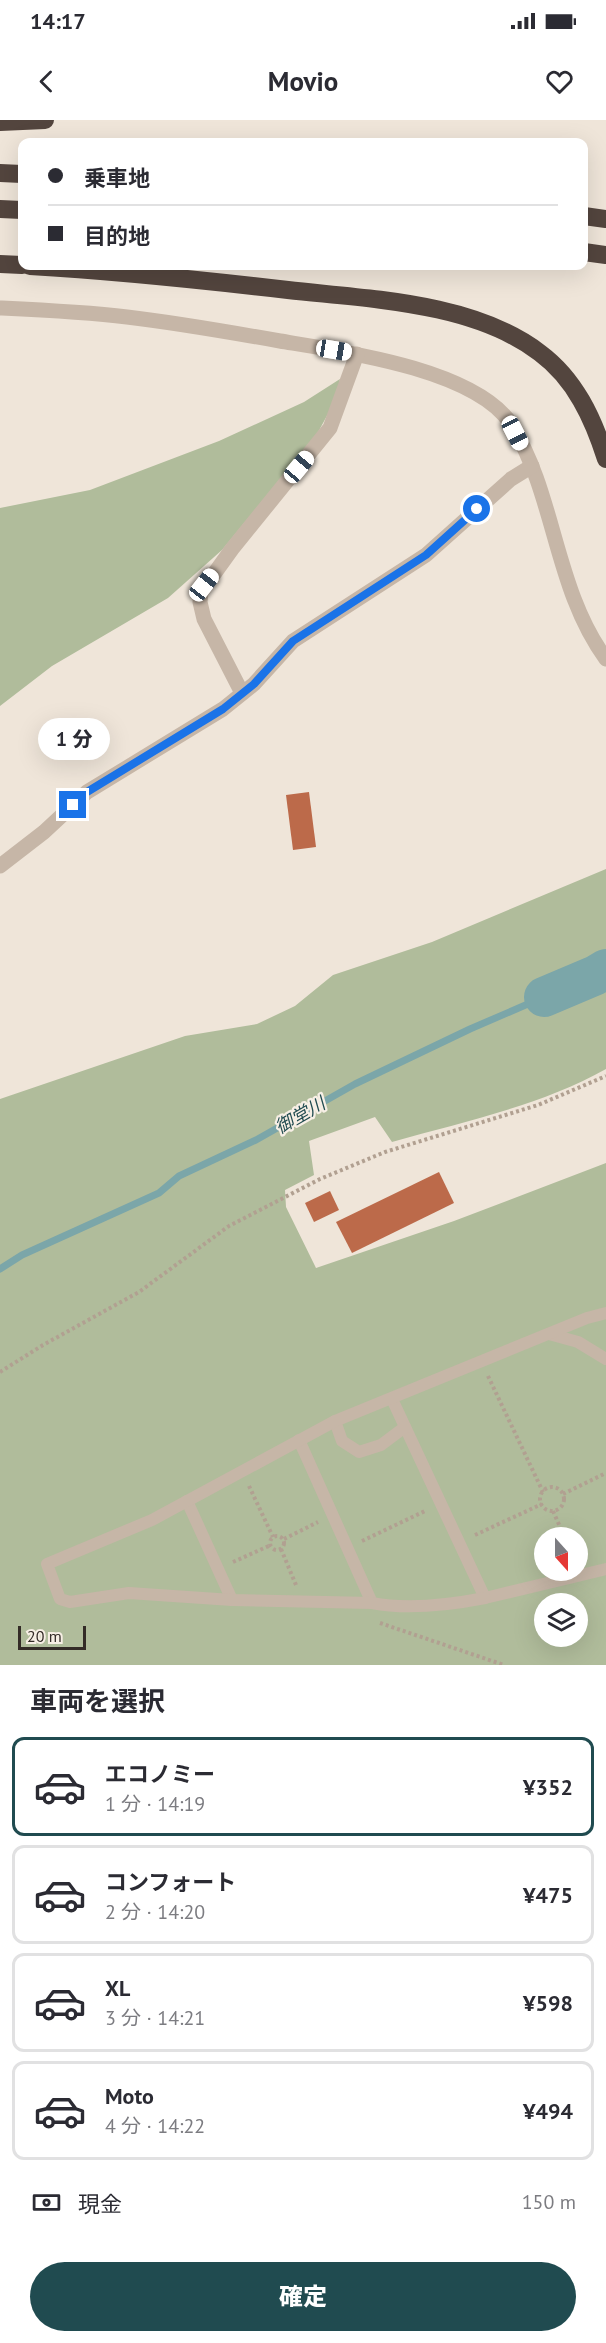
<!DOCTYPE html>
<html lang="ja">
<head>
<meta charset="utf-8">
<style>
  body { margin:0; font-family:"PT Sans","Noto Sans JP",sans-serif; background:#f7f7f7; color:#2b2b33; height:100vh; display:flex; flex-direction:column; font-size:22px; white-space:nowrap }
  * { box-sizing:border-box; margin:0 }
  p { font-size:20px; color:#7c7c81 }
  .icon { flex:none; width:33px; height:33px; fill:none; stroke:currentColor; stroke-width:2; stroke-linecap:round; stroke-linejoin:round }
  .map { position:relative; height:1545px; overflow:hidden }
  .panel { display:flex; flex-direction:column; background:#fff; flex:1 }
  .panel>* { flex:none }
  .banner { position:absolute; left:18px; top:18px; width:570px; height:132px; border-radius:12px; box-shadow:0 6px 24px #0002; display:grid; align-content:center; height:132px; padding:0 30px; background:#fff }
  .needle { width:39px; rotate:159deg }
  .buttons { position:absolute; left:534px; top:1407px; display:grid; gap:12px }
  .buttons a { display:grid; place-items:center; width:54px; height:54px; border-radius:50%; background:#fff; box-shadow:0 6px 24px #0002; font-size:30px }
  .scale { position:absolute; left:18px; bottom:15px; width:68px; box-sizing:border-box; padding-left:6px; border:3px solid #332b27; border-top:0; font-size:16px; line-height:21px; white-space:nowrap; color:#332b27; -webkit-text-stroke:4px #f7efe5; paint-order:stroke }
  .end { position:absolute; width:27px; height:27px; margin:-14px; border:8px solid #1a73e8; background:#fff; box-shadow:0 0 0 3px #fff }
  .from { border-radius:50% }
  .bubble { position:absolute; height:42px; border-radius:21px; background:#fff; box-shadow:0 6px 24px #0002; font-size:20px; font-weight:800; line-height:42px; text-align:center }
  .car { position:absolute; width:18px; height:36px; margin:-18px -9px; border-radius:8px; box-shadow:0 0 4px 2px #0007; background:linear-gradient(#fff 24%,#345 0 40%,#fff 0 76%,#345 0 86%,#fff 0) }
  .banner b { display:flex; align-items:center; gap:21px; height:57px; font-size:22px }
  .banner b+b { border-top:2px solid #e1e1e2 }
  .banner i { width:15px; height:15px; background:#2b2b33 }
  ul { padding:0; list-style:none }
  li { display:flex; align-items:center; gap:18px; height:99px; margin:0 12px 9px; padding:0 18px; border:3px solid #e1e1e2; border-radius:12px }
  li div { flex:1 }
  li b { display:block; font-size:22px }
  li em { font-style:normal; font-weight:800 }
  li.selected { border-color:#204b50 }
  li>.icon { width:54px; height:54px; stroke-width:1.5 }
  h2 { padding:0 30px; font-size:27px; line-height:72px }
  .pay { display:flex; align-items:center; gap:15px; height:66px; padding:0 30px; font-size:22px }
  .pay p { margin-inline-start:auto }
  .cta { display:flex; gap:12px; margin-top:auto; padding:12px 30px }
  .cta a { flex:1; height:69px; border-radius:36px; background:#204b50; color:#fff; font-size:24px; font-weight:800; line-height:69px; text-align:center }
  .status { display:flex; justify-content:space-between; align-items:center; height:42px; padding:0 30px; background:#fff; direction:ltr }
  .status svg { height:16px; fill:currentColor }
  header { display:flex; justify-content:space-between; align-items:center; height:78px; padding:0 30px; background:#fff; font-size:27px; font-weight:800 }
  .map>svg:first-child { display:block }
  .green { fill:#b0bc9b; fill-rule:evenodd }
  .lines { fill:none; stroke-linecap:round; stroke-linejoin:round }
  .stream { stroke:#7ba6a9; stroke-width:7 }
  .river { stroke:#7ba6a9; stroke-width:40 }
  .building { fill:#bc6a4a }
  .path { stroke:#b1a091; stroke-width:4; stroke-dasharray:3 3; stroke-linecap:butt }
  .service { stroke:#c6b6a7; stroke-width:12 }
  .minor { stroke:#c6b6a7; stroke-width:15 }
  .motorway { stroke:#53453e; stroke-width:18 }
  .route { stroke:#1a73e8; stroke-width:8 }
  .labels { text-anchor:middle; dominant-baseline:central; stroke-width:4.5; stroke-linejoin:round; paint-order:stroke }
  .water-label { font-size:18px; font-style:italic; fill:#204b50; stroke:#f7efe5 }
</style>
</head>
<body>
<div class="status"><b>14:17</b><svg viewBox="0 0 49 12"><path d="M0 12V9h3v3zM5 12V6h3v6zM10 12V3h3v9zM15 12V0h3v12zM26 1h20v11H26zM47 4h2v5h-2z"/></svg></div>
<header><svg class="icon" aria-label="back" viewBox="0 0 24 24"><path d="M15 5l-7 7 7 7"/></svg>Movio<svg class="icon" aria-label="heart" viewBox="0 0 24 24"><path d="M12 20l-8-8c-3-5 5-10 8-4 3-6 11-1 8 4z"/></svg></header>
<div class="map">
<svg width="606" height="1545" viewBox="0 0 606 1545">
  <rect width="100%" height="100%" fill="#efe5d9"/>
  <g class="green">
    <polygon points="340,259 336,279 316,316 222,430 168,478 52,546 0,586 0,388 90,370 219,321 304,282"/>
    <path d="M 606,749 L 606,949 C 540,986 465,1001 392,1022 L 375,997 L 309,1021 L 314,1055 L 285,1070 L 286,1087 L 316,1148 L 454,1101 L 606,1043 L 606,1545 L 0,1545 L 0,979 L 185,916 L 257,904 L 295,886 L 333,855 L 432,822 ZM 544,1418 L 578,1418 L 578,1450 L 544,1450 ZM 544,1484 L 578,1484 L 578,1516 L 544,1516 Z"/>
  </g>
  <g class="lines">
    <polyline class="stream" points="0,1149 22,1135 159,1073 179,1056 256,1020 355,964 470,909 544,877"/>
    <polyline class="river" points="544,877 596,855 606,849"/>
  </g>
  <g class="building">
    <polygon points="309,672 316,727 293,730 286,675"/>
    <polygon points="439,1052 454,1083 352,1133 336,1102"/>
    <polygon points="330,1071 339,1090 314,1102 305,1083"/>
  </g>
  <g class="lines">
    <g class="path">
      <polyline points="0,1252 43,1225 139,1172 229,1106 320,1059 385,1032 538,985 606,956"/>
      <polyline points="488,1256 543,1372"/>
      <polyline points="249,1366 273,1417"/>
      <circle cx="552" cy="1379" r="12"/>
      <polyline points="563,1374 606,1353"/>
      <polyline points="553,1391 565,1418"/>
      <polyline points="475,1415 542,1384"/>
      <circle cx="277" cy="1423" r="7"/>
      <polyline points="284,1419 318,1402"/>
      <polyline points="362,1421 425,1391"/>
      <polyline points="281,1429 296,1465"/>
      <polyline points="233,1442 271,1425"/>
      <polyline points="380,1503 504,1545"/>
    </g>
    <g class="service">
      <polyline points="549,1214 578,1222 606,1239"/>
      <polyline points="392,1279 485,1478 606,1449"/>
      <polyline points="335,1301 342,1321 359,1332 381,1325 405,1307"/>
      <polyline points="299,1320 372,1483"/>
      <polyline points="187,1381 232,1480"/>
      <path d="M 485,1478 C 449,1485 408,1490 372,1483 L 232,1480 L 129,1473 L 70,1482 L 60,1479 L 47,1444 L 152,1400 L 335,1301 L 587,1198 L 606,1193"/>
    </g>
    <g class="minor">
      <path d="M 0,188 C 42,190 85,192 127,197 C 178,203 229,212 280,221 C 341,231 475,249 511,304 C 556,376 554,468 606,539"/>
      <polyline points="242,573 204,499 200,482 201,472 232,429 330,308 357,234"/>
      <polyline points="0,746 44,712 87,672 223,589 254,564 293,521 426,435 511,359 532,346"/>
    </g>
    <g class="motorway">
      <polyline points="0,2 45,0"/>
      <polyline points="0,53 22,54"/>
      <polyline points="0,89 22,90"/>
      <polyline points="584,96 606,99"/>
      <polyline points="584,132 606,135"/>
      <polyline points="0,144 22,145"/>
      <path d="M 30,146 C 116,151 202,160 288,170 C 368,179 474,182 540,233 C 575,259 593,298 606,339"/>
    </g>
  </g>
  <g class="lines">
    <polyline class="route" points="73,685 87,672 223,589 254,564 293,521 426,435 477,389"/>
  </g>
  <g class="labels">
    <g class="water-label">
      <text transform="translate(300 995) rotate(-30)">御堂川</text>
    </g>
  </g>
</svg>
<div class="buttons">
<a><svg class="needle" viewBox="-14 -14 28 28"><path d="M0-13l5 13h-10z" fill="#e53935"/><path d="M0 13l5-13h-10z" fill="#7c7c81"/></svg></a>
<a><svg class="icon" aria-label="layers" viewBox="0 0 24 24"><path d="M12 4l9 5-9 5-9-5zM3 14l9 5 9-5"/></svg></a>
</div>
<div class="scale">20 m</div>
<i class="end from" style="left:477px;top:389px"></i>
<i class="end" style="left:73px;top:685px"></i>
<div class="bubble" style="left:38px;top:598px;width:72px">1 分</div>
<i class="car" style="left:334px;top:230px;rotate:99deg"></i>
<i class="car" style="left:515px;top:313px;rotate:153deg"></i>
<i class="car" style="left:299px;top:347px;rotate:40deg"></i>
<i class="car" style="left:204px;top:465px;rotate:38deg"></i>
<div class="banner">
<b><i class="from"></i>乗車地</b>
<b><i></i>目的地</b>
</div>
</div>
<section class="panel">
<h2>車両を選択</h2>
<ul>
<li class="selected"><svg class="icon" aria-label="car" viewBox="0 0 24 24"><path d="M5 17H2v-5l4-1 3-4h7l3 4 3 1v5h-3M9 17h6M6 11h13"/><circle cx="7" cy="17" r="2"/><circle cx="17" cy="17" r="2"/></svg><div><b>エコノミー</b><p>1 分 · 14:19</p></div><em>¥352</em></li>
<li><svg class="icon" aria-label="car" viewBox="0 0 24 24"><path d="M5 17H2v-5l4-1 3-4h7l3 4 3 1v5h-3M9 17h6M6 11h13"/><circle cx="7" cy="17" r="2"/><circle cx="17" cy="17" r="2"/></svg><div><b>コンフォート</b><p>2 分 · 14:20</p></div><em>¥475</em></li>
<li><svg class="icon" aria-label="car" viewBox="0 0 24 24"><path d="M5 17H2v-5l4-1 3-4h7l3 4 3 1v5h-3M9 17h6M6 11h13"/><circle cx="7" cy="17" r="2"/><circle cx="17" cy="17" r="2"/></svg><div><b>XL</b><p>3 分 · 14:21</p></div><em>¥598</em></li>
<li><svg class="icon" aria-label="car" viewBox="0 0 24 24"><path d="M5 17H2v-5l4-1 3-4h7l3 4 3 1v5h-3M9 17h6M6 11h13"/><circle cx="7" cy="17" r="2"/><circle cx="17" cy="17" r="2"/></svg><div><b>Moto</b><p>4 分 · 14:22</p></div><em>¥494</em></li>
</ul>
<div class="pay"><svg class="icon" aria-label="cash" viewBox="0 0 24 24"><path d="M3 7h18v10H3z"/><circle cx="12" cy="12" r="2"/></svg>現金<p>150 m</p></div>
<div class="cta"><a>確定</a></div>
</section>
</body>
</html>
